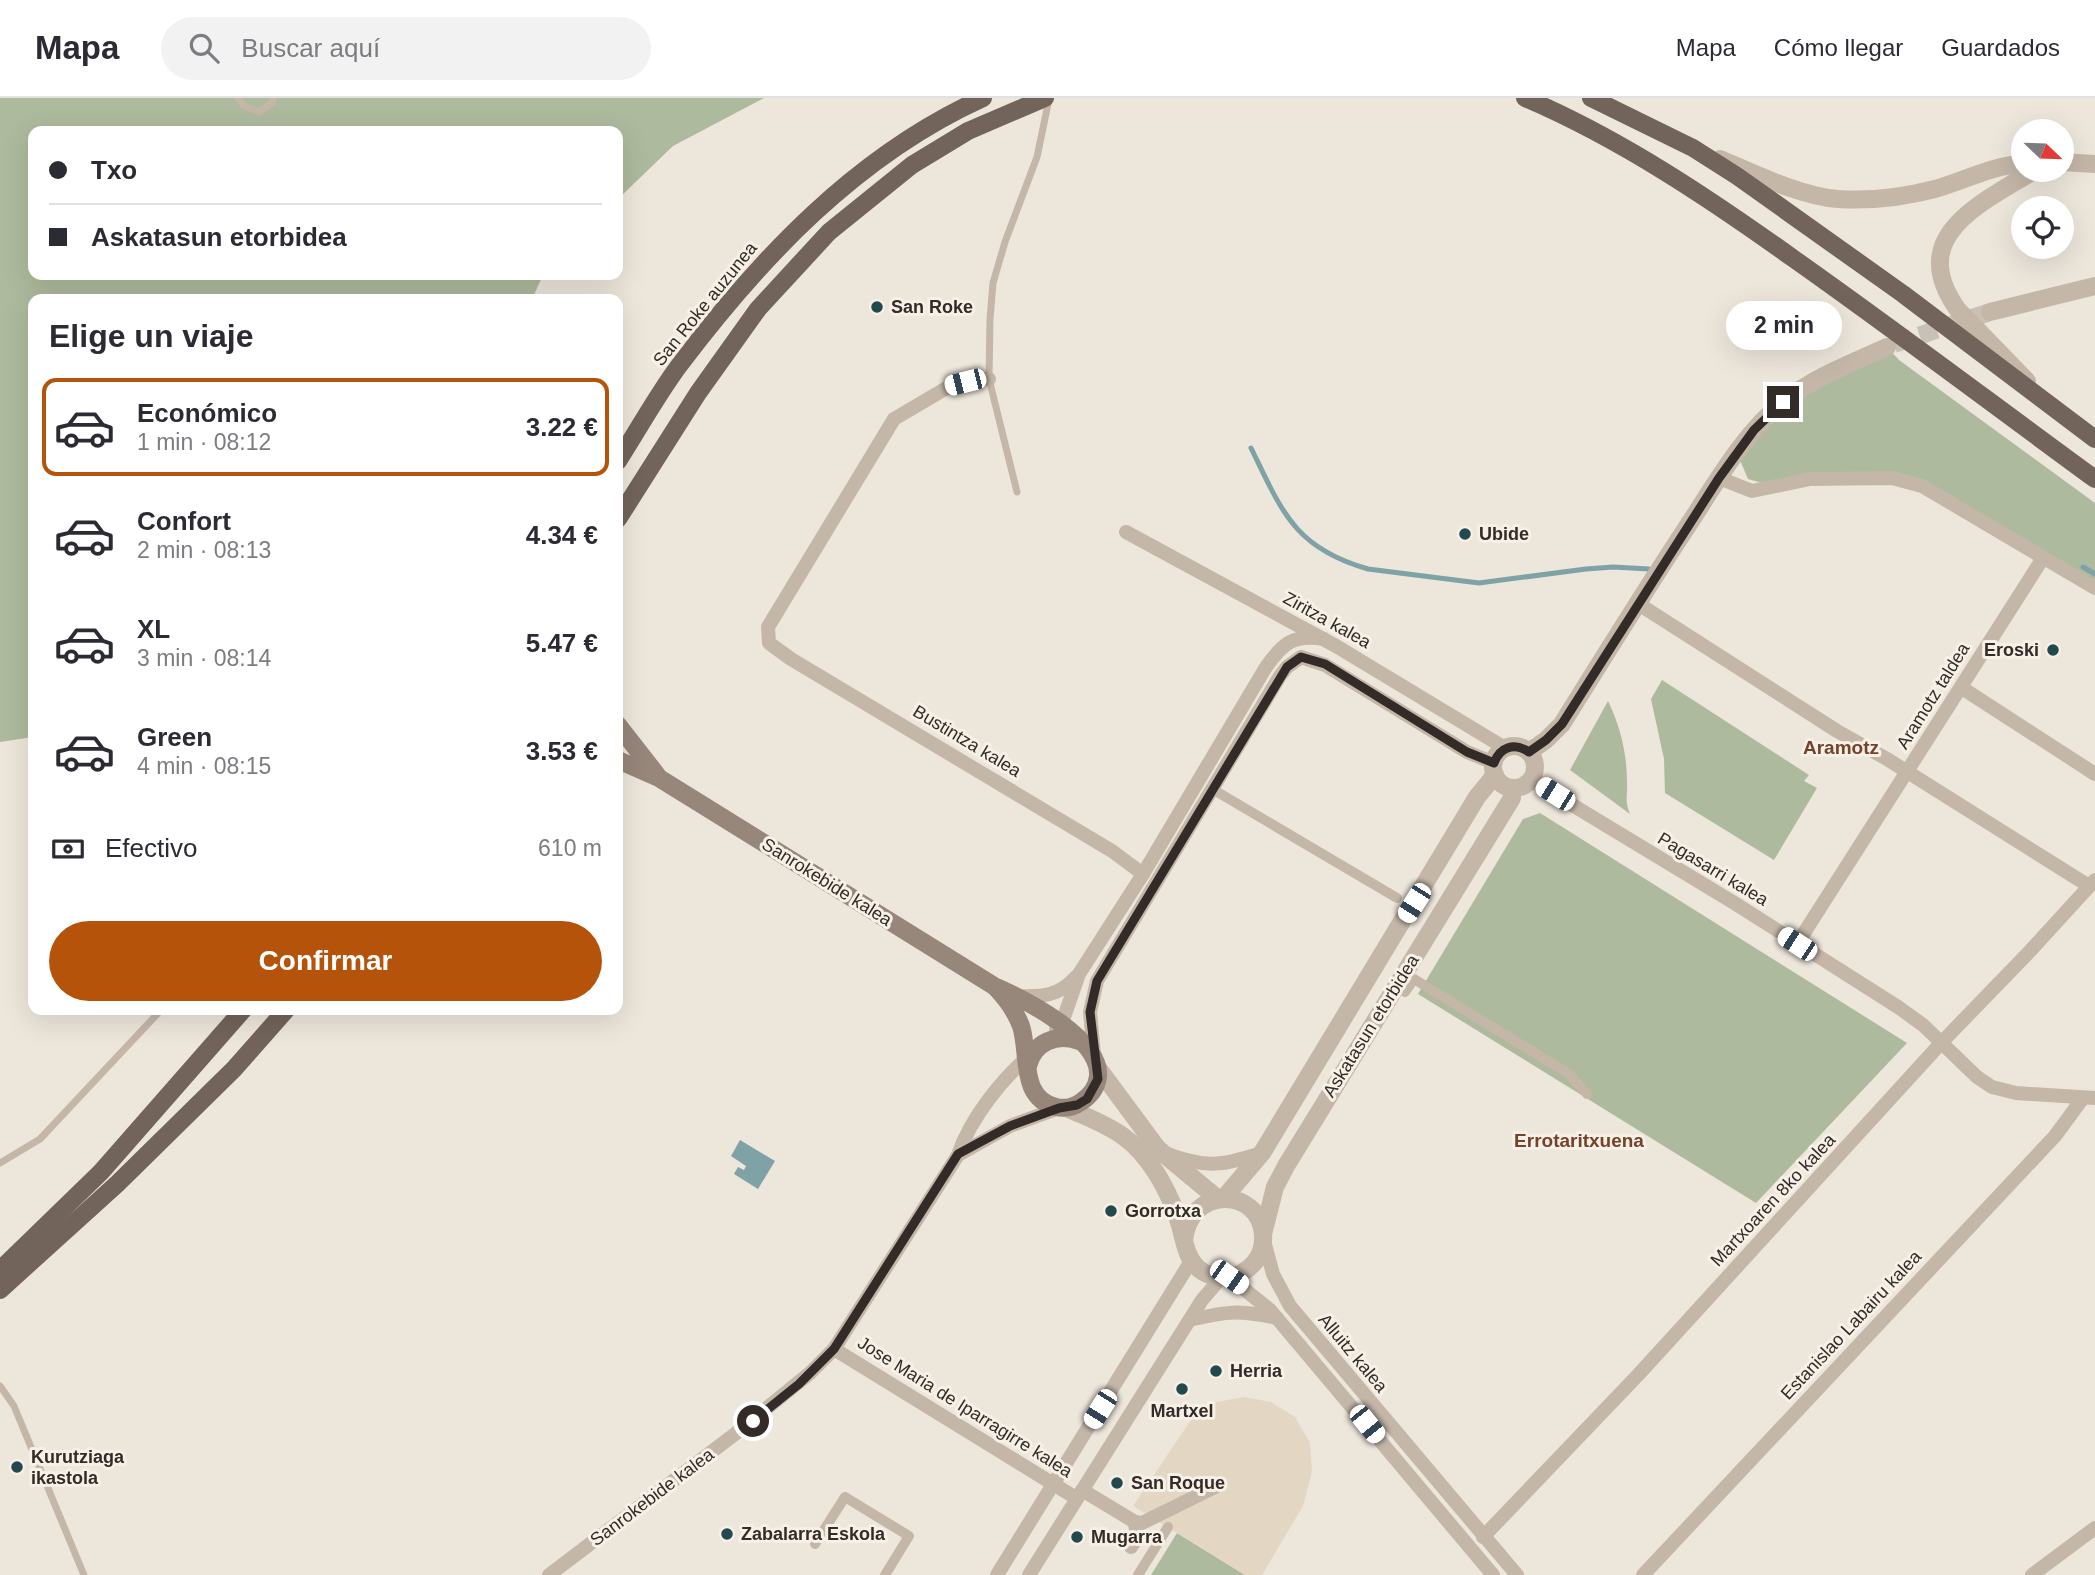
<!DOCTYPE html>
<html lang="es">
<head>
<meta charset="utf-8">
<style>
  body { margin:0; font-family:Arial,sans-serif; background:#f2f2f3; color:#2b2b33; height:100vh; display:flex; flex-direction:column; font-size:26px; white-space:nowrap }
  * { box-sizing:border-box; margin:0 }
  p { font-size:23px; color:#7c7c81 }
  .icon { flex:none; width:38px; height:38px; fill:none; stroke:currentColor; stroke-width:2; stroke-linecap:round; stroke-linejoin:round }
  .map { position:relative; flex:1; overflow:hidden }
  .sheet { position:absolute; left:28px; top:196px; width:595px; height:721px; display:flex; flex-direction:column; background:#fff; border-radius:14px; box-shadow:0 7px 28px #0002 }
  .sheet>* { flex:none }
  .banner { position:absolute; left:28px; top:28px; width:595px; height:154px; border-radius:14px; box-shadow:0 7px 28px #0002; display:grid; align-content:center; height:154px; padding:0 21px; background:#fff }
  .needle { width:46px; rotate:113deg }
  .controls { position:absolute; left:2011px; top:21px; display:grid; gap:14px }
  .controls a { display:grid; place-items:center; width:63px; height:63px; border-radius:50%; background:#fff; box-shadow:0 7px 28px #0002; font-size:35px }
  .end { position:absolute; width:32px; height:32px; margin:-16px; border:9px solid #322b27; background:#fff; box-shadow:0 0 0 4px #fff }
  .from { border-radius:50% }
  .bubble { position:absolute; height:49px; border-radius:24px; background:#fff; box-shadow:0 7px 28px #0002; font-size:23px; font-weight:600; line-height:49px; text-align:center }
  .car { position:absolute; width:21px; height:42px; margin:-21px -10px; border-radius:9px; box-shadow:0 0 5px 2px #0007; background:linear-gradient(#fff 24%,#345 0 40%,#fff 0 76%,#345 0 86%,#fff 0) }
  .banner b { display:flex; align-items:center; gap:24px; height:66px; font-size:26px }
  .banner b+b { border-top:2px solid #e1e1e2 }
  .banner i { width:18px; height:18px; background:#2b2b33 }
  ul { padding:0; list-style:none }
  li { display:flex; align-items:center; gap:21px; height:98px; margin:0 14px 10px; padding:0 7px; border:4px solid transparent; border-radius:14px }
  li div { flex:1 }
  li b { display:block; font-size:26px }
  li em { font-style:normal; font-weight:600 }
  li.active { border-color:#b45309 }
  li>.icon { width:63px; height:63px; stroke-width:1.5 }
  h2 { padding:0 21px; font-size:32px; line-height:84px }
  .pay { display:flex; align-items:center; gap:18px; height:77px; padding:0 21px; font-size:26px }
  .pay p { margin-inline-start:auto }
  .button { display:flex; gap:14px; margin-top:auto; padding:14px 21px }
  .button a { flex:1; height:80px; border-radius:42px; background:#b45309; color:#fff; font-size:28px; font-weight:600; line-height:80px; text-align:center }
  header { display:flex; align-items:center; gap:42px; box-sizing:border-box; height:98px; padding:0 35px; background:#fff; border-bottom:2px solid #e1e1e2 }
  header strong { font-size:33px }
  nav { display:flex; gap:38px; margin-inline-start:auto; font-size:24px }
  .search { width:490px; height:63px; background:#f2f2f3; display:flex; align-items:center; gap:18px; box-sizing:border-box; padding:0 24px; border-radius:38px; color:#7c7c81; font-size:26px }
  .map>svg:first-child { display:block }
  .green { fill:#aeba9d }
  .plaza { fill:#e3d7c4 }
  .water { fill:#7ea2a6 }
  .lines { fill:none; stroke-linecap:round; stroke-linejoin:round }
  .stream { stroke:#7ea2a6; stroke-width:5 }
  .tertiary-tunnel { stroke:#c8c1b7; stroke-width:18; stroke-dasharray:18 9; stroke-linecap:butt }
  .service { stroke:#c4b7a8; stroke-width:7 }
  .pedestrian { stroke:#c4b7a8; stroke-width:10 }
  .minor { stroke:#c4b7a8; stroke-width:14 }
  .tertiary { stroke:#c4b7a8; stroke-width:18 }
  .secondary { stroke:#97867a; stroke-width:18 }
  .primary { stroke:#72645a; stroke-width:18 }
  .route { stroke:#322b27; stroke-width:9 }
  .poi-dot { fill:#23484d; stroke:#f6f0e6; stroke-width:2.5 }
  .labels { text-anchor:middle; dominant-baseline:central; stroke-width:6; stroke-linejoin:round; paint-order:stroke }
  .street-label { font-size:18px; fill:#322b27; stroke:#f6f0e6 }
  .poi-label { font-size:18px; font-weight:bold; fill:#322b27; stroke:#f6f0e6; text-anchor:start }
  .neighbourhood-label { font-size:19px; font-weight:bold; fill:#75422c; stroke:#f6f0e6 }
</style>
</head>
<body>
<header>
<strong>Mapa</strong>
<div class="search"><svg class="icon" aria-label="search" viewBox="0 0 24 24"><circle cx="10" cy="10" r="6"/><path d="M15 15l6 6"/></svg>Buscar aquí</div>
<nav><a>Mapa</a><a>Cómo llegar</a><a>Guardados</a></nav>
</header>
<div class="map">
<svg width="2095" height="1477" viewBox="0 0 2095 1477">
  <rect width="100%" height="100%" fill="#ede6db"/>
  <g class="green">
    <polygon points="0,0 764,0 673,48 618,101 618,33 33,33 33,177 543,177 532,201 33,201 33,639 0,644"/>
    <polygon points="1887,249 1899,262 2095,405 2095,490 1976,419 1892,380 1773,388 1748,381 1737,355 1783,304"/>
    <polygon points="1662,582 1809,677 1804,683 1817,690 1774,762 1665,695 1664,661 1651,601"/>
    <path d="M 1608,603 C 1620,628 1627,655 1627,684 C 1628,698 1624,701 1630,716 L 1570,672 Z"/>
    <polygon points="1540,715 1907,945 1756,1105 1418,896 1523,721"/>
    <polygon points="1177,1435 1245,1477 1151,1477"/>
  </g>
  <polygon class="plaza" points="1244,1299 1271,1304 1295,1319 1310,1345 1312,1373 1303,1408 1262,1477 1245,1477 1133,1408 1191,1322 1217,1304"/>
  <polygon class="water" points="740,1042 775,1063 758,1091 734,1076 738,1069 744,1072 746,1068 731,1058"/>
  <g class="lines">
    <g class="stream">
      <path d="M 1251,350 C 1282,413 1294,450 1368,471 L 1479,485 L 1586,471 L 1613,469 L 1649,471"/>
      <polyline points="2083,469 2095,476"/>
    </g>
    <polyline class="tertiary-tunnel" points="1894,246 1990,214"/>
    <g class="service">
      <polyline points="238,0 244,8 259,14 272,5 273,0"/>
      <polyline points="1017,394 989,281 990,221 993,185 1005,144 1037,59 1049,1"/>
      <polyline points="0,1065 40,1041 161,912"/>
      <polyline points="0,1288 14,1308 84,1477"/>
    </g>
    <g class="pedestrian">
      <polyline points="1219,695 1397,800"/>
      <polyline points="1405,894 1414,881 1569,976 1587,996"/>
      <polyline points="815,1446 845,1399 909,1438 885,1477"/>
      <polyline points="1138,1477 1168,1429"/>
    </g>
    <g class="minor">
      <polyline points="989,281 979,281 950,288 894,321 768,529 769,545 791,561 1112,753 1143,776"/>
      <polyline points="1719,380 1752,393 1810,381 1892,380 1922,388 2095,490"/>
      <polyline points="1126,434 1336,548 1505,650"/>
      <polyline points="1637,505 1837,633 1887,661 2089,788"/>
      <polyline points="1962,590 2095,676"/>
      <polyline points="1531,682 1736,806 1898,909 1923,927 1977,979 1992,989 2016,995 2095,1000"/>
      <polyline points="1797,846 2043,460"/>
      <path d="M 1019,898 C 1042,899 1059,898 1076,879"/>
      <path d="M 1056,931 L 1062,925 L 1079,876 L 1143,776 L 1266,569 C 1283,545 1293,536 1324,541"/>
      <polyline points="1094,958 1090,914 1097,883 1280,578 1287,569 1301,559 1325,567 1467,654 1494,665"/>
      <path d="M 1168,1056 C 1208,1071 1222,1067 1262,1055"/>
      <polyline points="958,1057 1010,1028 1059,1010"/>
      <polyline points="1264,1143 1273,1176 1290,1208 1517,1477"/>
      <polyline points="1229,1179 1270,1212 1493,1477"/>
      <path d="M 1190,1222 C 1228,1213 1239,1212 1277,1220"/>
      <polyline points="834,1251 1076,1400"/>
      <polyline points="1082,1392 1135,1424 1142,1425 1219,1387"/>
      <polyline points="1483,1439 1638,1277 1942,944 2030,853 2095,782"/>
      <polyline points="1131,1449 1137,1440 1135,1424"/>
      <path d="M 549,1477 L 735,1336 L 810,1275 L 834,1251 L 958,1057 C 971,1019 1002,981 1032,955"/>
      <polyline points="997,1477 1191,1163"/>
      <polyline points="1029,1477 1202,1202 1220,1181"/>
      <polyline points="1643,1477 2055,1038 2083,1000"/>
      <polyline points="2032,1477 2095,1430"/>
    </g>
    <g class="tertiary">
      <path d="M 1720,61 C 1753,75 1802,99 1838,101 C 1869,103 1904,99 1935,91 C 1964,83 1992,67 2023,66"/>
      <polyline points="2062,64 2095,66"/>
      <polyline points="1990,214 2095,188"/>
      <path d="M 2027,283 L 1958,212 C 1905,138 1980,106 2035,72"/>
      <circle cx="1514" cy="669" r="21"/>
      <path d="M 1529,654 L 1546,642 L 1562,626 C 1603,560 1644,494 1687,429 C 1716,385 1743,336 1784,303 C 1815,279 1852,265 1887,249"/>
      <polyline points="1098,970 1158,1051 1218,1101"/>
      <path d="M 1067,1010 C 1086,1019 1107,1026 1124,1039 C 1149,1057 1167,1090 1177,1118 C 1184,1136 1184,1159 1199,1171 C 1225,1192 1266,1171 1263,1137 C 1260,1089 1189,1087 1184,1143"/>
      <polyline points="1223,1101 1262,1055 1477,699 1495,677"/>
      <polyline points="1263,1136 1275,1089 1286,1068 1512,700 1512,690"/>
    </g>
    <g class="secondary">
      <polyline points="618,627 657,677"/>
      <path d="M 618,662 L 659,680 L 994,888 C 1024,901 1101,940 1098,978 C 1097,989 1090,998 1081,1004 C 1074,1009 1065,1011 1056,1009 C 1019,1000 1030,956 1021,928 C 1015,912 1006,900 994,888"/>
      <path d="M 1028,968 C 1034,944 1056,935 1079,943"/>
    </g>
    <g class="primary">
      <path d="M 1525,0 C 1621,41 1710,101 1794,161 C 1896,233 1995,308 2095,381"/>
      <polyline points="1591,0 1693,50 1737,78 1903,196 2095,341"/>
      <path d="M 618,363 C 638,332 656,299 678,269 C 760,160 857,57 983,0"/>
      <polyline points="618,421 698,295 758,211 829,134 912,67 968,33 1045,0"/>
      <polyline points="0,1172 101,1074 243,912"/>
      <polyline points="0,1192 117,1086 234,971 286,912"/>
    </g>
  </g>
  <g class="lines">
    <path class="route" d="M 753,1323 L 799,1286 L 834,1251 L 958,1056 L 1010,1028 L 1059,1010 L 1077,1007 L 1087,1001 L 1098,981 L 1090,914 L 1097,883 L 1287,569 L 1301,559 L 1325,566 L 1467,654 L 1494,665 C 1500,649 1514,644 1529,654 L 1546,642 L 1562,626 L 1719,380 L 1754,332 L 1783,304"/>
  </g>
  <g class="poi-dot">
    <circle cx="877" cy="209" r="7"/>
    <circle cx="1465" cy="436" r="7"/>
    <circle cx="2053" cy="552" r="7"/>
    <circle cx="1111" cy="1113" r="7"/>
    <circle cx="1216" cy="1273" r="7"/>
    <circle cx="1182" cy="1291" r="7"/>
    <circle cx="17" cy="1369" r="7"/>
    <circle cx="1117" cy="1385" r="7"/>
    <circle cx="727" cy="1436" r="7"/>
    <circle cx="1077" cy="1439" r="7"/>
  </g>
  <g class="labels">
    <g class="street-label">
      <text transform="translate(705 206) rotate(-51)">San Roke auzunea</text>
      <text transform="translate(1327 522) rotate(29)">Ziritza kalea</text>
      <text transform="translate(1933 598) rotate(-58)">Aramotz taldea</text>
      <text transform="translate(967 643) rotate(31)">Bustintza kalea</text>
      <text transform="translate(1713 771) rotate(31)">Pagasarri kalea</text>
      <text transform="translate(827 784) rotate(32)">Sanrokebide kalea</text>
      <text transform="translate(1371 928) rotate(-58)">Askatasun etorbidea</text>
      <text transform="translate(1773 1102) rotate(-47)">Martxoaren 8ko kalea</text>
      <text transform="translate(1851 1227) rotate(-47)">Estanislao Labairu kalea</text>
      <text transform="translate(1353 1255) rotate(50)">Alluitz kalea</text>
      <text transform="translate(965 1309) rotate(32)">Jose Maria de Iparragirre kalea</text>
      <text transform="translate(652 1399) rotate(-37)">Sanrokebide kalea</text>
    </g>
    <g class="poi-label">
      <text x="891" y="209">San Roke</text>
      <text x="1479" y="436">Ubide</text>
      <text x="2039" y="552" text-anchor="end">Eroski</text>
      <text x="1125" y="1113">Gorrotxa</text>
      <text x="1230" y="1273">Herria</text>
      <text x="1182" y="1313" text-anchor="middle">Martxel</text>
      <text x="31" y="1359">Kurutziaga<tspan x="31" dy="21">ikastola</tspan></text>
      <text x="1131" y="1385">San Roque</text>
      <text x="741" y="1436">Zabalarra Eskola</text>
      <text x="1091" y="1439">Mugarra</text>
    </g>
    <g class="neighbourhood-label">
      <text x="1841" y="649">Aramotz</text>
      <text x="1579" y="1042">Errotaritxuena</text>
    </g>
  </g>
</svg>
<div class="controls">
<a><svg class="needle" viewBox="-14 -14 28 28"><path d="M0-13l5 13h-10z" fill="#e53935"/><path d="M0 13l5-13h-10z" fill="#7c7c81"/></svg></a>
<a><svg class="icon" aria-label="locate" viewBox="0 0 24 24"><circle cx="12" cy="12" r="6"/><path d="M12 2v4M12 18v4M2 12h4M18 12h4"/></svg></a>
</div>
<i class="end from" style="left:753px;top:1323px"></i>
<i class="end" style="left:1783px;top:304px"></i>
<div class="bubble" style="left:1726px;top:203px;width:116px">2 min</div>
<i class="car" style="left:965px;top:284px;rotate:256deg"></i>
<i class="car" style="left:1555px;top:696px;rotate:302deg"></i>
<i class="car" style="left:1414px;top:805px;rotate:212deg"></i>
<i class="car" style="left:1797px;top:846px;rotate:303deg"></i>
<i class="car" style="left:1229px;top:1179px;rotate:125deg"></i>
<i class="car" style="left:1100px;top:1311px;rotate:212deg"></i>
<i class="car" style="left:1367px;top:1326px;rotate:141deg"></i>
<div class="banner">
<b><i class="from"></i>Txo</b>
<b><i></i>Askatasun etorbidea</b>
</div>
<section class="sheet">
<h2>Elige un viaje</h2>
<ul>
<li class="active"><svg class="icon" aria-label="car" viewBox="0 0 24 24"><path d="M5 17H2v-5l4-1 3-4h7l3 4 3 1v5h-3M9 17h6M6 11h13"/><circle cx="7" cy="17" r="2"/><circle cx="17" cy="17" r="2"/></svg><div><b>Económico</b><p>1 min · 08:12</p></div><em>3.22 €</em></li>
<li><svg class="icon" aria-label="car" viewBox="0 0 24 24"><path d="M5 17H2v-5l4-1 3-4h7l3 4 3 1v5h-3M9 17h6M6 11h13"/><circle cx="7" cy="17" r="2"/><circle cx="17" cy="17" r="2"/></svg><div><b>Confort</b><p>2 min · 08:13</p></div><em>4.34 €</em></li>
<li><svg class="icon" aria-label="car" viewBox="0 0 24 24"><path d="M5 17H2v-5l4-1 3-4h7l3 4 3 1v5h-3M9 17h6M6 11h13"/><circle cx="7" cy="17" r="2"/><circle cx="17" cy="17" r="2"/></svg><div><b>XL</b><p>3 min · 08:14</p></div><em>5.47 €</em></li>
<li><svg class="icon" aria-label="car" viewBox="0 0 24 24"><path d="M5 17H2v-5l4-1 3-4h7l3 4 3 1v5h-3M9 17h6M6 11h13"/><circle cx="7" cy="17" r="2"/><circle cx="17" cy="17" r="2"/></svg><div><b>Green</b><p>4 min · 08:15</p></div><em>3.53 €</em></li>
</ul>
<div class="pay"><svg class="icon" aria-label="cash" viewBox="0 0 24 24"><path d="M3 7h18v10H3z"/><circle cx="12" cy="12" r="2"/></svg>Efectivo<p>610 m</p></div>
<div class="button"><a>Confirmar</a></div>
</section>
</div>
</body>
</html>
